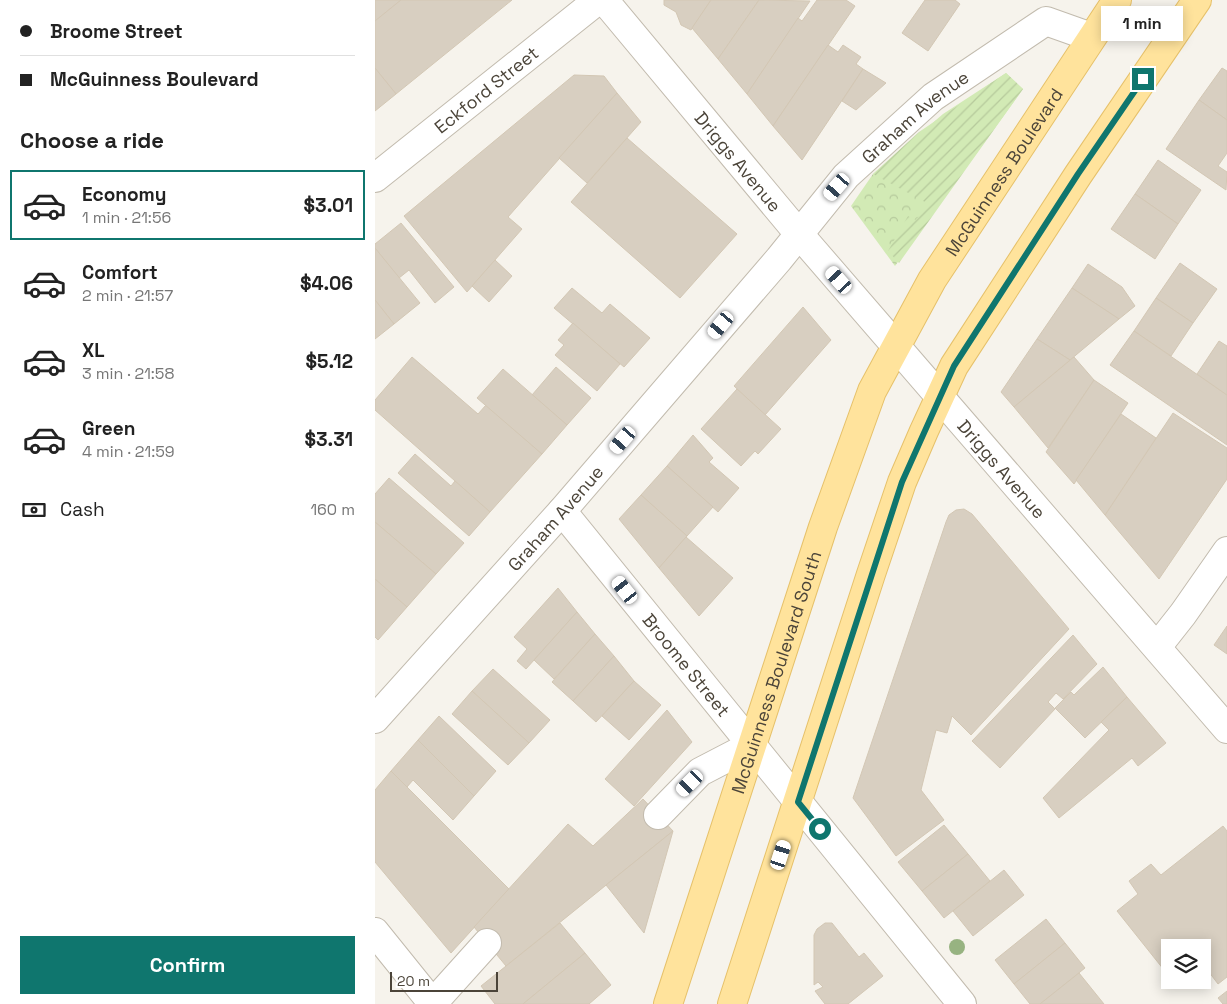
<!DOCTYPE html>
<html lang="en">
<head>
<meta charset="utf-8">
<style>
  body { margin:0; font-family:"Space Grotesk",sans-serif; background:#f2f2f2; color:#222; height:100vh; display:flex; flex-direction:column; font-size:19px; white-space:nowrap }
  * { box-sizing:border-box; margin:0 }
  p { font-size:16px; color:#767676 }
  .icon { flex:none; width:28px; height:28px; fill:none; stroke:currentColor; stroke-width:2; stroke-linecap:round; stroke-linejoin:round }
  .map { position:relative; flex:1; overflow:hidden }
  .details { display:flex; flex-direction:column; background:#fff; width:375px }
  .details>* { flex:none }
  .guide { display:grid; align-content:center; height:110px; padding:0 20px; background:#fff }
  .tools { position:absolute; left:786px; top:939px; display:grid; gap:10px }
  .tools a { display:grid; place-items:center; width:50px; height:50px; border-radius:0px; background:#fff; box-shadow:0 2px 12px #0003; font-size:25px }
  .scale { position:absolute; left:15px; bottom:12px; width:108px; box-sizing:border-box; padding-left:5px; border:2px solid #4b4439; border-top:0; font-size:14px; line-height:18px; white-space:nowrap; color:#4b4439; -webkit-text-stroke:4px #fff; paint-order:stroke }
  .end { position:absolute; width:22px; height:22px; margin:-11px; border:6px solid #0f766e; background:#fff; box-shadow:0 0 0 2px #fff }
  .from { border-radius:50% }
  .bubble { position:absolute; height:35px; border-radius:0px; background:#fff; box-shadow:0 2px 12px #0003; font-size:16px; font-weight:800; line-height:35px; text-align:center }
  .car { position:absolute; width:15px; height:30px; margin:-15px -8px; border-radius:6px; box-shadow:0 0 4px 1px #0007; background:linear-gradient(#fff 24%,#345 0 40%,#fff 0 76%,#345 0 86%,#fff 0) }
  .guide b { display:flex; align-items:center; gap:18px; height:48px; font-size:19px }
  .guide b+b { border-top:1px solid #e0e0e0 }
  .guide i { width:12px; height:12px; background:#222 }
  ul { padding:0; list-style:none }
  li { display:flex; align-items:center; gap:15px; height:70px; margin:0 10px 8px; padding:0 10px; border:2px solid transparent; border-radius:0px }
  li div { flex:1 }
  li b { display:block; font-size:19px }
  li em { font-style:normal; font-weight:800 }
  li.selected { border-color:#0f766e }
  li>.icon { width:45px; height:45px; stroke-width:1.5 }
  h2 { padding:0 20px; font-size:22px; line-height:60px }
  .pay { display:flex; align-items:center; gap:12px; height:55px; padding:0 20px; font-size:19px }
  .pay p { margin-inline-start:auto }
  .cta { display:flex; gap:10px; margin-top:auto; padding:10px 20px }
  .cta a { flex:1; height:58px; border-radius:0px; background:#0f766e; color:#fff; font-size:20px; font-weight:800; line-height:58px; text-align:center }
  main { display:flex; flex:1; min-height:0 }
  .map>svg:first-child { display:block }
  .park { fill:url(#park-crowns) }
  .garden { fill:url(#garden-furrows) }
  .building { fill:#d8cfc1; stroke:#d3c7b4 }
  .lines { fill:none; stroke-linecap:round; stroke-linejoin:round }
  .minor-casing { stroke:#c2bbae; stroke-width:30 }
  .major-casing { stroke:#e6c16a; stroke-width:30 }
  .minor { stroke:#fff; stroke-width:28 }
  .major { stroke:#ffe39c; stroke-width:28 }
  .tree { fill:#97b381 }
  .route { stroke:#0f766e; stroke-width:6 }
  .labels { text-anchor:middle; dominant-baseline:central; stroke-width:4.5; stroke-linejoin:round; paint-order:stroke }
  .street-label { font-size:18px; fill:#4b4439; stroke:#fff }
</style>
</head>
<body>
<main>
<section class="details">
<div class="guide">
<b><i class="from"></i>Broome Street</b>
<b><i></i>McGuinness Boulevard</b>
</div>
<h2>Choose a ride</h2>
<ul>
<li class="selected"><svg class="icon" aria-label="car" viewBox="0 0 24 24"><path d="M5 17H2v-5l4-1 3-4h7l3 4 3 1v5h-3M9 17h6M6 11h13"/><circle cx="7" cy="17" r="2"/><circle cx="17" cy="17" r="2"/></svg><div><b>Economy</b><p>1 min · 21:56</p></div><em>$3.01</em></li>
<li><svg class="icon" aria-label="car" viewBox="0 0 24 24"><path d="M5 17H2v-5l4-1 3-4h7l3 4 3 1v5h-3M9 17h6M6 11h13"/><circle cx="7" cy="17" r="2"/><circle cx="17" cy="17" r="2"/></svg><div><b>Comfort</b><p>2 min · 21:57</p></div><em>$4.06</em></li>
<li><svg class="icon" aria-label="car" viewBox="0 0 24 24"><path d="M5 17H2v-5l4-1 3-4h7l3 4 3 1v5h-3M9 17h6M6 11h13"/><circle cx="7" cy="17" r="2"/><circle cx="17" cy="17" r="2"/></svg><div><b>XL</b><p>3 min · 21:58</p></div><em>$5.12</em></li>
<li><svg class="icon" aria-label="car" viewBox="0 0 24 24"><path d="M5 17H2v-5l4-1 3-4h7l3 4 3 1v5h-3M9 17h6M6 11h13"/><circle cx="7" cy="17" r="2"/><circle cx="17" cy="17" r="2"/></svg><div><b>Green</b><p>4 min · 21:59</p></div><em>$3.31</em></li>
</ul>
<div class="pay"><svg class="icon" aria-label="cash" viewBox="0 0 24 24"><path d="M3 7h18v10H3z"/><circle cx="12" cy="12" r="2"/></svg>Cash<p>160 m</p></div>
<div class="cta"><a>Confirm</a></div>
</section>
<div class="map">
<svg width="852" height="1004" viewBox="0 0 852 1004">
  <defs>
    <pattern id="park-crowns" width="20" height="18" patternUnits="userSpaceOnUse" patternTransform="scale(1.25)"><rect width="20" height="18" fill="#d2eab5"/><path d="M2 6a3 3 0 1 1 6 0M12 15a3 3 0 1 1 6 0" fill="none" stroke="#b6ca9c"/></pattern>
    <pattern id="garden-furrows" width="10" height="10" patternUnits="userSpaceOnUse" patternTransform="scale(1.25)"><rect width="10" height="10" fill="#d2eab5"/><path d="M-1 1l2-2M0 10L10 0M9 11l2-2" fill="none" stroke="#b6ca9c"/></pattern>
  </defs>
  <rect width="100%" height="100%" fill="#f6f3ec"/>
  <polygon class="park" points="631,73 648,89 520,266 476,206 498,174 568,114"/>
  <polygon class="garden" points="631,73 648,89 524,263 513,251 533,216 540,220 545,215 542,211 550,202 498,174 544,132"/>
  <g class="building">
    <polygon points="0,0 26,0 0,21"/>
    <polygon points="26,0 137,0 21,94 0,68 0,21"/>
    <polygon points="289,0 336,0 316,30 306,25 301,12 289,5"/>
    <polygon points="336,0 384,0 343,59 317,28"/>
    <polygon points="384,0 435,1 372,94 343,59"/>
    <polygon points="442,0 471,0 480,6 398,126 372,94 423,18 427,21"/>
    <polygon points="550,0 580,0 585,4 553,51 527,33"/>
    <polygon points="453,45 463,52 468,45 486,57 481,64 488,69 427,160 398,126"/>
    <polygon points="0,68 21,94 0,111"/>
    <polygon points="847,68 852,71 852,120 824,100"/>
    <polygon points="488,69 511,83 481,110 467,101"/>
    <polygon points="199,75 229,76 242,93 133,217 147,229 92,292 29,216"/>
    <polygon points="242,93 266,122 212,183 184,158"/>
    <polygon points="824,100 852,120 852,153 843,166 852,172 851,190 791,149"/>
    <polygon points="252,138 362,234 305,298 196,202"/>
    <polygon points="783,160 826,190 803,224 760,194"/>
    <polygon points="760,194 803,224 780,259 736,229"/>
    <polygon points="26,223 79,287 60,303 34,270 24,278 0,248 0,244"/>
    <polygon points="0,248 45,303 19,324 0,300"/>
    <polygon points="120,260 137,276 114,302 97,286"/>
    <polygon points="805,263 842,289 818,323 781,298"/>
    <polygon points="713,264 747,287 760,306 744,319 697,288"/>
    <polygon points="197,288 227,313 235,304 275,338 249,367 179,308"/>
    <polygon points="697,288 744,319 695,360 662,339"/>
    <polygon points="781,298 818,323 796,356 759,331"/>
    <polygon points="0,300 19,324 0,339"/>
    <polygon points="428,307 456,340 390,415 359,386"/>
    <polygon points="198,323 245,364 222,391 180,355 189,345 183,340"/>
    <polygon points="759,331 852,395 852,445 735,365"/>
    <polygon points="662,339 695,360 639,407 626,392"/>
    <polygon points="844,341 852,346 852,395 822,374"/>
    <polygon points="37,357 103,414 111,405 167,454 115,512 0,410 0,400"/>
    <polygon points="699,357 719,380 673,448 639,407"/>
    <polygon points="181,367 216,398 192,425 157,395"/>
    <polygon points="128,369 192,425 167,454 102,398"/>
    <polygon points="719,380 753,403 699,484 671,452"/>
    <polygon points="362,389 406,429 383,454 380,451 366,466 326,429"/>
    <polygon points="798,413 852,448 852,479 784,579 730,515"/>
    <polygon points="746,414 781,438 730,515 701,480"/>
    <polygon points="318,435 338,458 334,462 364,488 343,512 292,466"/>
    <polygon points="40,454 76,486 80,481 115,512 94,536 23,473"/>
    <polygon points="292,466 338,507 312,536 266,495"/>
    <polygon points="14,478 89,543 61,574 0,522 0,494"/>
    <polygon points="266,495 312,536 284,568 244,519"/>
    <polygon points="589,509 597,514 694,629 596,735 577,716 572,733 561,730 546,790 569,820 521,856 478,798 571,522 574,515 581,510"/>
    <polygon points="0,522 61,574 32,607 0,579"/>
    <polygon points="311,537 358,578 324,616 284,568"/>
    <polygon points="0,579 32,607 3,640 0,637"/>
    <polygon points="183,588 202,612 151,669 142,661 152,649 139,637"/>
    <polygon points="202,612 220,634 179,679 159,660"/>
    <polygon points="852,626 852,654 839,645"/>
    <polygon points="220,634 239,656 198,701 177,682"/>
    <polygon points="698,635 722,664 688,699 681,693 673,702 680,709 625,768 597,741"/>
    <polygon points="239,656 259,681 221,722 198,701"/>
    <polygon points="728,667 752,697 710,738 680,708 696,692 699,695"/>
    <polygon points="118,669 175,720 154,743 97,691"/>
    <polygon points="259,681 286,705 254,740 227,716"/>
    <polygon points="97,691 154,743 133,765 77,714"/>
    <polygon points="752,697 791,743 763,766 757,758 684,818 668,798 734,730 726,722"/>
    <polygon points="292,710 317,742 259,806 230,779"/>
    <polygon points="64,716 121,771 99,796 43,740"/>
    <polygon points="43,740 99,796 78,820 38,780 32,787 16,771"/>
    <polygon points="16,771 134,889 76,953 0,862 0,790"/>
    <polygon points="268,799 298,831 131,966 99,927 193,824 218,846"/>
    <polygon points="569,825 593,854 547,891 523,862"/>
    <polygon points="848,826 852,831 852,977 843,984 828,964 828,948 795,948 795,973 793,975 742,911 763,894 754,881 776,864 786,875"/>
    <polygon points="298,831 269,933 231,885"/>
    <polygon points="593,854 615,881 569,918 547,891"/>
    <polygon points="629,870 649,895 598,936 578,911"/>
    <polygon points="671,919 690,943 639,984 620,960"/>
    <polygon points="185,923 210,953 148,1004 120,1004 106,986"/>
    <polygon points="450,923 457,923 484,957 489,953 508,976 473,1004 450,1004 440,991 448,987 443,982 439,985 439,935 442,929"/>
    <polygon points="690,943 710,968 665,1004 655,1004 639,984"/>
    <polygon points="210,953 236,985 214,1004 148,1004"/>
    <polygon points="704,973 729,1004 665,1004"/>
    <polygon points="852,991 852,1004 848,1004 843,998"/>
  </g>
  <g class="lines">
    <g class="minor-casing">
      <g id="minor">
        <path id="s1" d="M 229,0 L 424,234 L 852,729"/>
        <path id="s2" d="M 0,178 L 223,0"/>
        <path id="s3" d="M 187,511 L 587,1004"/>
        <polyline points="782,647 808,614 852,551"/>
        <path id="s4" d="M 0,719 L 187,511 L 404,259 L 471,176 L 558,97 L 671,21 L 716,37"/>
        <polyline points="283,815 325,772 377,745"/>
        <polyline points="0,932 58,1004"/>
        <polyline points="58,1003 112,943"/>
      </g>
    </g>
    <g class="major-casing">
      <g id="major">
        <path id="s5" d="M 293,1004 L 448,527 L 497,391 L 557,280 L 742,0"/>
        <polyline points="357,1004 496,574 527,482 549,431 579,366 703,175 822,0"/>
      </g>
    </g>
    <use href="#minor" class="minor"/>
    <use href="#major" class="major"/>
  </g>
  <circle class="tree" cx="582" cy="947" r="8"/>
  <g class="lines">
    <polyline class="route" points="445,829 423,802 527,482 579,366 703,174 768,79"/>
  </g>
  <g class="labels">
    <g class="street-label">
      <text stroke="none"><textPath href="#s2" startOffset="142">Eckford Street</textPath></text>
      <text stroke="none"><textPath href="#s4" startOffset="810">Graham Avenue</textPath></text>
      <text stroke="none"><textPath href="#s1" startOffset="210">Driggs Avenue</textPath></text>
      <text stroke="none"><textPath href="#s5" startOffset="902">McGuinness Boulevard</textPath></text>
      <text stroke="none"><textPath href="#s1" startOffset="615">Driggs Avenue</textPath></text>
      <text stroke="none"><textPath href="#s4" startOffset="270">Graham Avenue</textPath></text>
      <text stroke="none"><textPath href="#s3" startOffset="198">Broome Street</textPath></text>
      <text stroke="none"><textPath href="#s5" startOffset="349">McGuinness Boulevard South</textPath></text>
    </g>
  </g>
</svg>
<div class="tools">
<a><svg class="icon" aria-label="layers" viewBox="0 0 24 24"><path d="M12 4l9 5-9 5-9-5zM3 14l9 5 9-5"/></svg></a>
</div>
<div class="scale">20 m</div>
<i class="end from" style="left:445px;top:829px"></i>
<i class="end" style="left:768px;top:79px"></i>
<div class="bubble" style="left:726px;top:6px;width:82px">1 min</div>
<i class="car" style="left:462px;top:187px;rotate:221deg"></i>
<i class="car" style="left:464px;top:280px;rotate:318deg"></i>
<i class="car" style="left:346px;top:325px;rotate:220deg"></i>
<i class="car" style="left:248px;top:440px;rotate:221deg"></i>
<i class="car" style="left:250px;top:590px;rotate:321deg"></i>
<i class="car" style="left:315px;top:783px;rotate:225deg"></i>
<i class="car" style="left:406px;top:855px;rotate:18deg"></i>
</div>
</main>
</body>
</html>
